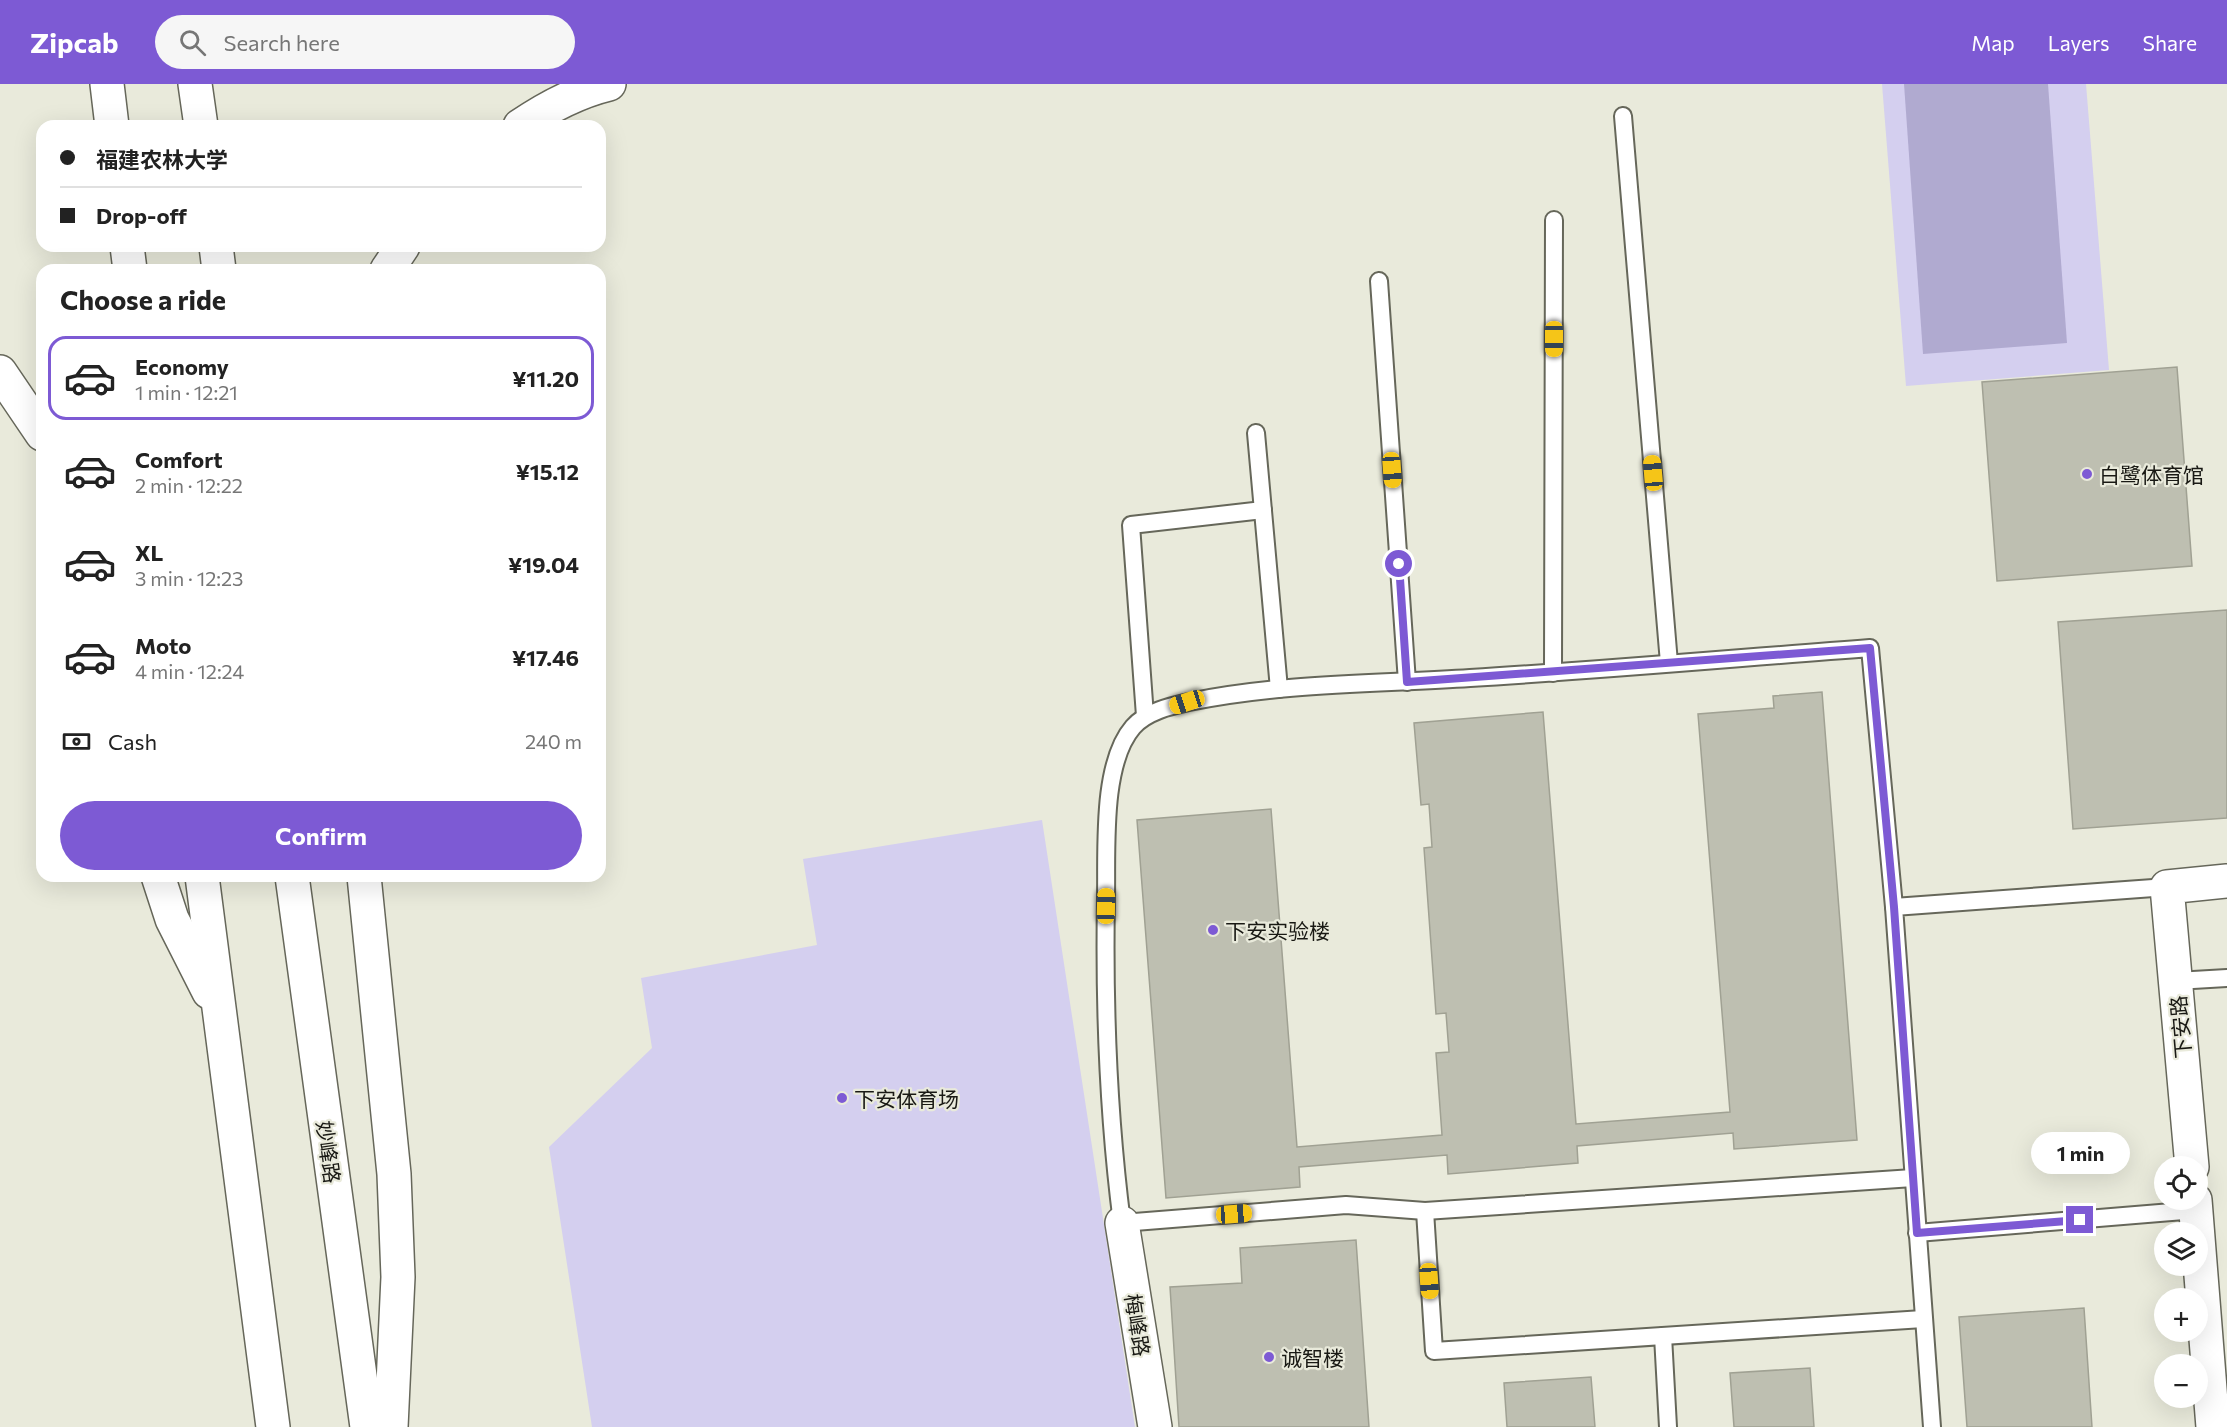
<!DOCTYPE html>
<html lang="en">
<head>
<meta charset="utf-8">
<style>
  body { margin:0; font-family:Commissioner,"Noto Sans SC",sans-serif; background:#f6f6f6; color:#222; height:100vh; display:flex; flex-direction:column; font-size:22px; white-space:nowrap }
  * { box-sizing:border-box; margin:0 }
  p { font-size:20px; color:#767676 }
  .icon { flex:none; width:33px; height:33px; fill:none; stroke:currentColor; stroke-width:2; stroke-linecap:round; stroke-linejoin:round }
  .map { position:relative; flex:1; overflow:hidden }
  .details { position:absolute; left:36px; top:180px; width:570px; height:618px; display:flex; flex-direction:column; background:#fff; border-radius:18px; box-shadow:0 6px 24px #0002 }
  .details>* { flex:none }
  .banner { position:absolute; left:36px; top:36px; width:570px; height:132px; border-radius:18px; box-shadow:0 6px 24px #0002; display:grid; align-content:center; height:132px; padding:0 24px; background:#fff }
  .controls { position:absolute; left:2154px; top:1072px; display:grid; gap:12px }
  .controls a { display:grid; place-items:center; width:54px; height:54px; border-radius:50%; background:#fff; box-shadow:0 6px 24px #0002; font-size:30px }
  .end { position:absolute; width:27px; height:27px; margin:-14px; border:8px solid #7d5ad4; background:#fff; box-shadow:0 0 0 3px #fff }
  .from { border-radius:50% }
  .bubble { position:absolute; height:42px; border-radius:21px; background:#fff; box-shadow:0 6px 24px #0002; font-size:20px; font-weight:700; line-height:42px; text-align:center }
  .car { position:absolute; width:18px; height:36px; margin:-18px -9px; border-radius:8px; box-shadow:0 0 4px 2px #0007; background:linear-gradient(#f5c518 24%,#345 0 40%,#f5c518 0 76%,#345 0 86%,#f5c518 0) }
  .banner b { display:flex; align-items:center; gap:21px; height:57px; font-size:22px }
  .banner b+b { border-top:2px solid #e0e0e0 }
  .banner i { width:15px; height:15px; background:#222 }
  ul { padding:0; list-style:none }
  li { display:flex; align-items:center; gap:18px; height:84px; margin:0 12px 9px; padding:0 12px; border:3px solid transparent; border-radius:18px }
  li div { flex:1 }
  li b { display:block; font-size:22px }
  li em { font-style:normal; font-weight:700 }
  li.current { border-color:#7d5ad4 }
  li>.icon { width:54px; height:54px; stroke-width:1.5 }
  h2 { padding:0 24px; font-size:27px; line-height:72px }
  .pay { display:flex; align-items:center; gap:15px; height:66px; padding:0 24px; font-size:22px }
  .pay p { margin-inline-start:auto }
  .action { display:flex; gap:12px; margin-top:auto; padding:12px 24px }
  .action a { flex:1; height:69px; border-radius:36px; background:#7d5ad4; color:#fff; font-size:24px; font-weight:700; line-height:69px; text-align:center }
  header { display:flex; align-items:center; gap:36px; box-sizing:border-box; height:84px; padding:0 30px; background:#7d5ad4; color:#fff }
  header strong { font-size:28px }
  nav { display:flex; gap:33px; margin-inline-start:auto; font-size:21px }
  .search { width:420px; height:54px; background:#f6f6f6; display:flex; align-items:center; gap:15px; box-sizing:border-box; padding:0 21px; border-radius:33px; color:#767676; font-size:22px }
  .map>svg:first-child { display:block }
  .green { fill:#d4cfef }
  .water { fill:#b0aad0 }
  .building { fill:#bebfb1; stroke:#a0a193; stroke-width:1.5 }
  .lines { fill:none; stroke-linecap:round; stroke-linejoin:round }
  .lane-casing { stroke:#66675a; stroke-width:20 }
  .street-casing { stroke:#66675a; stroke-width:36 }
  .primary-casing { stroke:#66675a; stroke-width:36 }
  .lane { stroke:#fff; stroke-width:16 }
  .street { stroke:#fff; stroke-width:33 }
  .primary { stroke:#fff; stroke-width:33 }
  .route { stroke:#7d5ad4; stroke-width:8 }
  .poi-dot { fill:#7d5ad4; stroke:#e9eadb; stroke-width:2 }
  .labels { text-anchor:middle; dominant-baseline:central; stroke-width:4.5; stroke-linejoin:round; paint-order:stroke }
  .poi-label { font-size:21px; fill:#191914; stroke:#e9eadb; text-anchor:start }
  .street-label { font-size:21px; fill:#191914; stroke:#e9eadb }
</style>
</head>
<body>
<header>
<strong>Zipcab</strong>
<div class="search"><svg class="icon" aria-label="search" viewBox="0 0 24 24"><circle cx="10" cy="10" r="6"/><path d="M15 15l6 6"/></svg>Search here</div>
<nav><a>Map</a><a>Layers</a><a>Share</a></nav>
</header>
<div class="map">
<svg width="2227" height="1343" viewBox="0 0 2227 1343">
  <rect width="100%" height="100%" fill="#e9eadb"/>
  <g class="green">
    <polygon points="1882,0 2086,0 2109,286 1906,302"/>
    <polygon points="1042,736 1135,1343 592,1343 549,1063 652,964 641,894 817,861 803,775"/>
  </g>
  <polygon class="water" points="1904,0 2048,0 2067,259 1923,270"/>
  <g class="building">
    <polygon points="2177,283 2192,482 1997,497 1982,298"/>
    <polygon points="2227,526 2227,734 2073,745 2058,538"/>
    <polygon points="1822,608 1857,1056 1734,1065 1733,1049 1577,1062 1578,1079 1448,1090 1447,1071 1299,1083 1300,1103 1166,1114 1137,736 1271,725 1297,1063 1442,1051 1436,969 1449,968 1446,929 1436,930 1424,764 1432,763 1429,720 1421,721 1414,639 1543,628 1576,1040 1730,1028 1698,630 1774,624 1773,612"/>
    <polygon points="1356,1156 1369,1343 1179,1343 1170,1203 1242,1199 1240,1164"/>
    <polygon points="2084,1224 2092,1343 1967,1343 1959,1233"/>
    <polygon points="1810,1284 1814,1343 1734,1343 1730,1289"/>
    <polygon points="1591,1293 1595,1343 1507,1343 1504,1299"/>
  </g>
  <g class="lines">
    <g class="lane-casing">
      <g id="lane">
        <polyline points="1623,32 1669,579"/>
        <polyline points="1379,197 1407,598"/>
        <polyline points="1256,349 1279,605"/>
        <polyline points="1553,589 1554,136"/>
        <polyline points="1145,632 1131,441 1263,426"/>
        <path d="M 1894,823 L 1870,564 C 1737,574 1603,586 1470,594 C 1377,600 1281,599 1189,618 C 1170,622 1146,628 1133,643 C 1101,680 1107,766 1106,814 C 1104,923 1108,1030 1122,1139 L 1346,1121 L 1425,1127 L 1913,1094"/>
        <polyline points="2176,897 2227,894"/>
        <polyline points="1425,1127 1434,1267 1923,1235"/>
        <polyline points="1917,1149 2196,1126"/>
        <polyline points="1663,1252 1668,1343"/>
        <polyline points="1932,1343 1894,823 2167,803"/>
      </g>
    </g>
    <g class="street-casing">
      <g id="street">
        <polyline points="2192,1083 2167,803 2227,797"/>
        <polyline points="2195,1116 2213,1343"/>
        <polyline points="1122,1139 1155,1343"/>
      </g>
    </g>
    <g class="primary-casing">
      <g id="primary">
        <polyline points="107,0 112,42"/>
        <polyline points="195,0 201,42"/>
        <path d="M 520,42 C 548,23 576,8 609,0"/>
        <polyline points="127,162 130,186"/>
        <polyline points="216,162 219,186"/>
        <polyline points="387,186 403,162"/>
        <polyline points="0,288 42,350"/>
        <polyline points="158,792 172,835 209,908"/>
        <polyline points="202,792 273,1343"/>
        <polyline points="292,792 367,1343"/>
        <polyline points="364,792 394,1090 398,1193 391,1343"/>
      </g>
    </g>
    <use href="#lane" class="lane"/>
    <use href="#street" class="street"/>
    <use href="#primary" class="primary"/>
  </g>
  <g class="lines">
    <polyline class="route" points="1399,480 1407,598 1870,564 1894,823 1917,1149 2080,1136"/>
  </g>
  <g class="poi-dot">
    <circle cx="2087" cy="390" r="6"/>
    <circle cx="1213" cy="846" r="6"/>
    <circle cx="842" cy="1014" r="6"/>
    <circle cx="1269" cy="1273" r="6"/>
  </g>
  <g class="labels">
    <g class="poi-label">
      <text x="2099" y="390">白鹭体育馆</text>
      <text x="1225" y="846">下安实验楼</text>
      <text x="854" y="1014">下安体育场</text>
      <text x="1281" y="1273">诚智楼</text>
    </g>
    <g class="street-label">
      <text transform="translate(2180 943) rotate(-95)">下安路</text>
      <text transform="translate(329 1068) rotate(82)">妙峰路</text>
      <text transform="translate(1138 1241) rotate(81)">梅峰路</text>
    </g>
  </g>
</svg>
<div class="controls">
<a><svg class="icon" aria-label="locate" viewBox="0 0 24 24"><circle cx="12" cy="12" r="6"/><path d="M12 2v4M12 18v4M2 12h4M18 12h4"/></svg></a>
<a><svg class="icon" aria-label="layers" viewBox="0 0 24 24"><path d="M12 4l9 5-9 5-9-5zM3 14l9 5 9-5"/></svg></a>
<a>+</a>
<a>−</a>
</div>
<i class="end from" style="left:1399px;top:480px"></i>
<i class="end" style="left:2080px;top:1136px"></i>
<div class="bubble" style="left:2031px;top:1048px;width:99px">1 min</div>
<i class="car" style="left:1554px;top:255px;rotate:180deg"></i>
<i class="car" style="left:1392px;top:386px;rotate:176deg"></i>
<i class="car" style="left:1653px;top:389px;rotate:355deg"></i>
<i class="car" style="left:1187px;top:618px;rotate:252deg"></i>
<i class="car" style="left:1106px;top:822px;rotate:1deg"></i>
<i class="car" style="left:1234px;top:1130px;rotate:86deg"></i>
<i class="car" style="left:1429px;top:1197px;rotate:176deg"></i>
<div class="banner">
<b><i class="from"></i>福建农林大学</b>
<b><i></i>Drop-off</b>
</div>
<section class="details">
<h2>Choose a ride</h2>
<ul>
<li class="current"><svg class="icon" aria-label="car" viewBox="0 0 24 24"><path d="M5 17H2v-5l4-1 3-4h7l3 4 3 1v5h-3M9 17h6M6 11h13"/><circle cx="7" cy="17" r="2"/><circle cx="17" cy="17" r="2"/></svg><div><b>Economy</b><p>1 min · 12:21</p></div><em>¥11.20</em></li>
<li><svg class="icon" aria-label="car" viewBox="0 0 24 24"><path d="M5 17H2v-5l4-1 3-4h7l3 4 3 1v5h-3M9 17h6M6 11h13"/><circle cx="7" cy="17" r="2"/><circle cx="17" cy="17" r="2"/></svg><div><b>Comfort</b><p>2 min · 12:22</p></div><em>¥15.12</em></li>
<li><svg class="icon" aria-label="car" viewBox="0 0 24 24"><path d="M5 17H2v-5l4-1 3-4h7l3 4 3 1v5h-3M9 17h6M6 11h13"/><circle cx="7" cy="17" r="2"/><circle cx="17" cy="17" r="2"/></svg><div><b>XL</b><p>3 min · 12:23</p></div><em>¥19.04</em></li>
<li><svg class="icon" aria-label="car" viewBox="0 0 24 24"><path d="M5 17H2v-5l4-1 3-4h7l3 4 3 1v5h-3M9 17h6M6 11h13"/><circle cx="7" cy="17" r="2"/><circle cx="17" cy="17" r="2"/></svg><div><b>Moto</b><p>4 min · 12:24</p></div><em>¥17.46</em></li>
</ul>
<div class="pay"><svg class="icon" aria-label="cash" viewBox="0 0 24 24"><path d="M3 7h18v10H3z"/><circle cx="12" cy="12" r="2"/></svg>Cash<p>240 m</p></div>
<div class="action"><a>Confirm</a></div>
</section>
</div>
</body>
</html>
